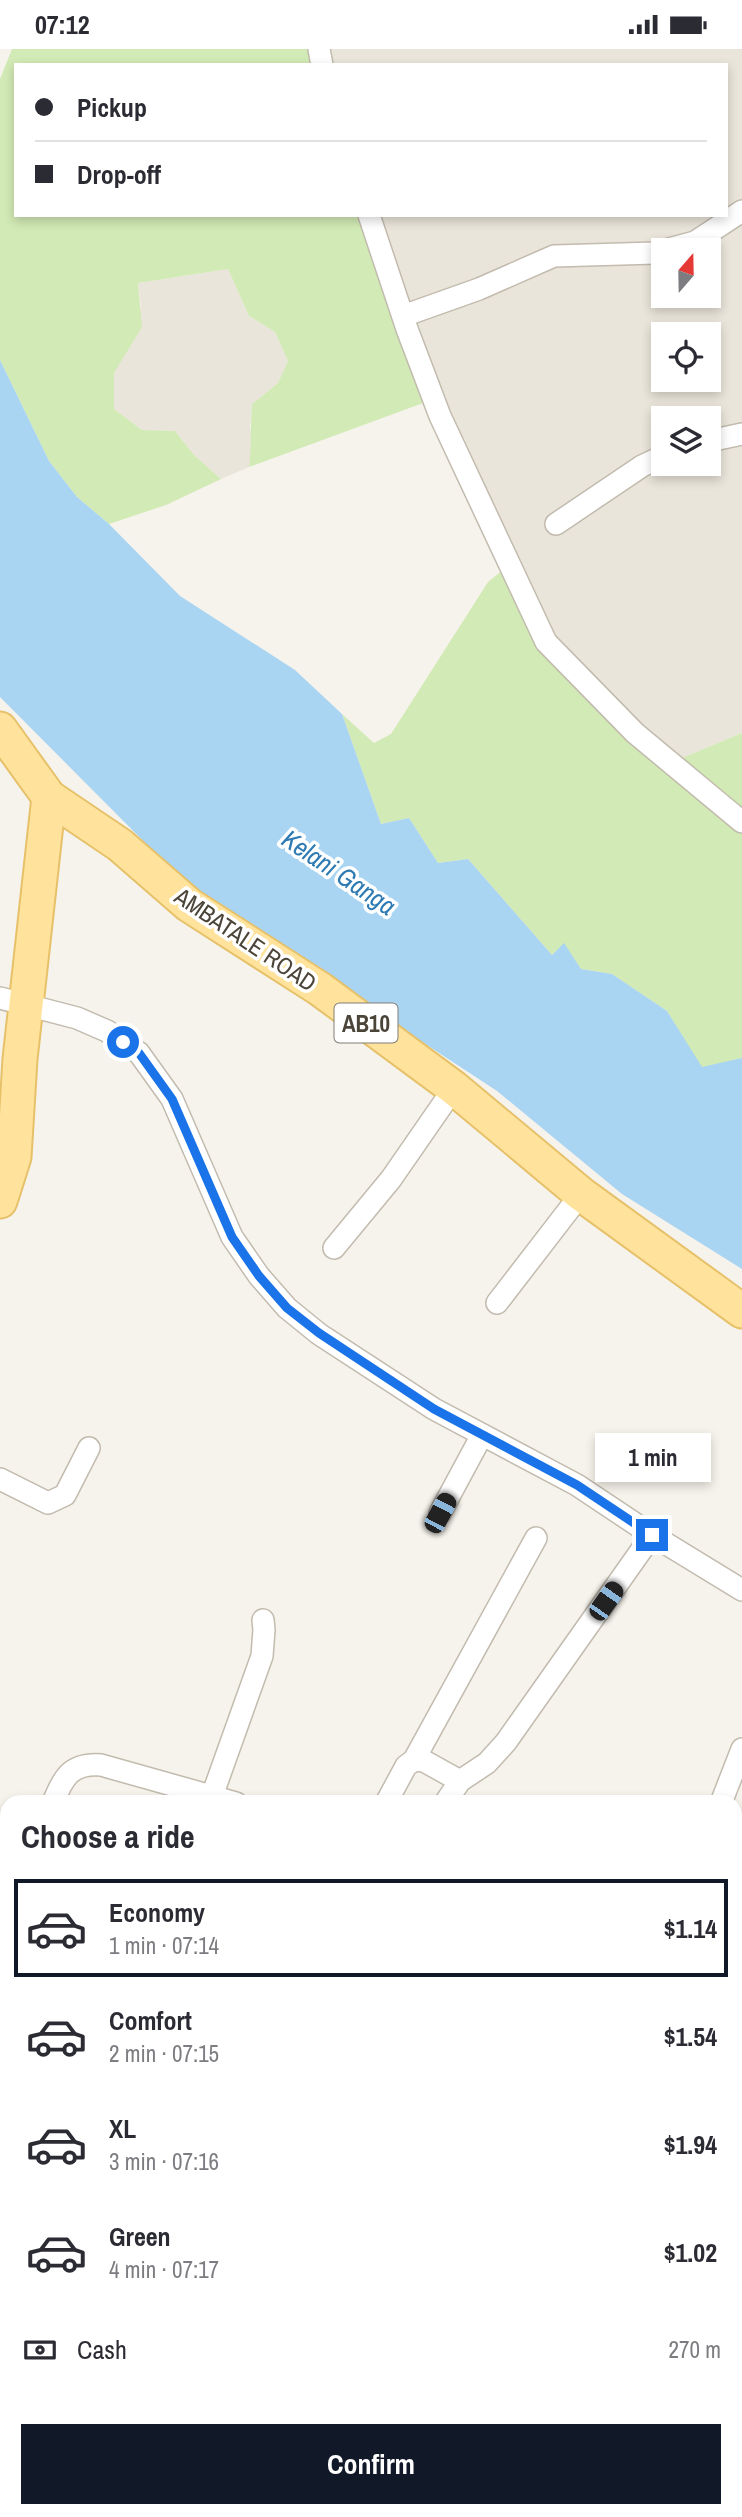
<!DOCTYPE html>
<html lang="en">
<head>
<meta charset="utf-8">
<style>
  body { margin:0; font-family:"Archivo Narrow",sans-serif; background:#f7f7f7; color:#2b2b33; height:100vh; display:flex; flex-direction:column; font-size:26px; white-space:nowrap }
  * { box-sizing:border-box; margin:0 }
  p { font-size:23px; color:#7c7c81 }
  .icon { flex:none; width:38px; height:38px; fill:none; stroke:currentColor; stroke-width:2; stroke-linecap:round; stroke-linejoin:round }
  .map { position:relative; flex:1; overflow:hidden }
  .panel { position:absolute; left:0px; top:1746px; width:742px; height:723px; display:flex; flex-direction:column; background:#fff; border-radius:21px 21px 0 0; box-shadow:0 4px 10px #0003 }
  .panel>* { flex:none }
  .guide { position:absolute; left:14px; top:14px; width:714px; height:154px; border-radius:0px; box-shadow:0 4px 10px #0003; display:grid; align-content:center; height:154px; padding:0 21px; background:#fff }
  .needle { width:46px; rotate:20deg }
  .buttons { position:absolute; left:651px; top:189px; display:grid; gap:14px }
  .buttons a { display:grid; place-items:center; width:70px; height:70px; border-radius:0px; background:#fff; box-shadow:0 4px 10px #0003; font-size:35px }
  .end { position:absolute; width:32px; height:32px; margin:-16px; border:9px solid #1a73e8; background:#fff; box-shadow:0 0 0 4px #fff }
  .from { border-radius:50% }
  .bubble { position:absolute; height:49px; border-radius:0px; background:#fff; box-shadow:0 4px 10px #0003; font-size:23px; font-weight:800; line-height:49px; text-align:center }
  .car { position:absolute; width:21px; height:42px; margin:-21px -10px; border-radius:9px; box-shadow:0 0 5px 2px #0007; background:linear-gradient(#222 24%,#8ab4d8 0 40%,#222 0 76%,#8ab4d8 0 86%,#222 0) }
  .guide b { display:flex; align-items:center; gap:24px; height:66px; font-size:26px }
  .guide b+b { border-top:2px solid #e1e1e2 }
  .guide i { width:18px; height:18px; background:#2b2b33 }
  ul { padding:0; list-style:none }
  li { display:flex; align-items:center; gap:21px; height:98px; margin:0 14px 10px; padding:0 7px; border:4px solid transparent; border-radius:0px }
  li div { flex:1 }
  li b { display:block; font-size:26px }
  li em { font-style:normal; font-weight:800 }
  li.active { border-color:#111827 }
  li>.icon { width:63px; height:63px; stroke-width:1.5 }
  h2 { padding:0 21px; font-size:32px; line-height:84px }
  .pay { display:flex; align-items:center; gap:18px; height:77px; padding:0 21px; font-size:26px }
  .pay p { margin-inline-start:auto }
  .button { display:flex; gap:14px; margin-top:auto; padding:14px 21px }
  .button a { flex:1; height:80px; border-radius:0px; background:#111827; color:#fff; font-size:28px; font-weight:800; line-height:80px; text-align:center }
  .status { display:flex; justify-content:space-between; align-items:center; height:49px; padding:0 35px; background:#fff; direction:ltr }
  .status svg { height:19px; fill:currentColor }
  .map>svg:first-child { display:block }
  .residential { fill:#eae5da; fill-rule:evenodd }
  .green { fill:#d2eab5 }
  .water { fill:#a9d4f2 }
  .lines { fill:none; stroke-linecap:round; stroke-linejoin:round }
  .minor-casing { stroke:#c2bbae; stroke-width:24 }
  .primary-casing { stroke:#e6c16a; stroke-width:37 }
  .minor { stroke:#fff; stroke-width:21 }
  .primary { stroke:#ffe39c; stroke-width:33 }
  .route { stroke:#1a73e8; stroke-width:9 }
  .labels { text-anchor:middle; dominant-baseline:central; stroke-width:7; stroke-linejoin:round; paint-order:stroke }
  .shield { fill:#fff; stroke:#817c74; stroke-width:2 }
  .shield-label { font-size:23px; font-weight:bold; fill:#4b4439 }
  .street-label { font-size:24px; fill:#4b4439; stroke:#fff }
  .water-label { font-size:26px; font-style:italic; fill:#2e7ab2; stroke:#fff }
</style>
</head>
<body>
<div class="status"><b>07:12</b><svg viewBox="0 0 49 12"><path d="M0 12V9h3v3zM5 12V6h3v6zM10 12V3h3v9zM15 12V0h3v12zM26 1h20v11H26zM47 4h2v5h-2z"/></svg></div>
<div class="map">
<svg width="742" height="2468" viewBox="0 0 742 2468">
  <rect width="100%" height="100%" fill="#f6f3ec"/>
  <g class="residential">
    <path d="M 319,0 L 742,0 L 742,684 L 670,714 L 546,593 L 482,459 L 369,166 L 726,166 L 726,16 L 322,16 ZM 663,201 L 709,201 L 709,247 L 663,247 ZM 663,285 L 709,285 L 709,331 L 663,331 ZM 663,369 L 709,369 L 709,415 L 663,415 Z"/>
    <polygon points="228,220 249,267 275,283 288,312 278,334 252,355 250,379 253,391 249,418 221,430 194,406 175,382 142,381 114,360 114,324 141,258 138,234"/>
  </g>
  <g class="green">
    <path d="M 12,0 L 319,0 L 322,16 L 16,16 L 16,166 L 369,166 L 434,350 L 249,418 C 252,396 250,377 252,355 L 278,334 L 288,312 L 275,283 L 249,267 L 228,220 L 138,234 L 142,278 L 114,324 L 114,360 L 142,381 L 175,382 L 194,406 L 221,430 L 166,456 L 109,475 L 77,448 L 49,412 L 0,311 L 0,30 Z"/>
    <polygon points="509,516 546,593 670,714 742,684 742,1009 702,1019 667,962 612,925 581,920 564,895 552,906 468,810 438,814 409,769 381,775 342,665 374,694 391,685 488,533"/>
  </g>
  <g class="water">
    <polygon points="0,311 49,412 77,448 109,475 180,547 295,621 342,665 381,775 409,769 438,814 468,810 552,906 564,894 581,920 612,925 667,962 702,1018 742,1009 742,1220 622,1145 497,1042 195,844 0,648"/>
    <polygon points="735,2011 742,2012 742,2062 735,2062"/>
  </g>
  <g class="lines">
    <g class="minor-casing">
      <g id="minor">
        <polyline points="319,0 322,16"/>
        <polyline points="369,166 407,280 440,367 546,593 635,684 742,773"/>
        <polyline points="665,201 695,193 742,162"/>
        <polyline points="403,267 479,240 554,207 655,204 663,202"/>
        <polyline points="709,392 742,385"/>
        <polyline points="556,475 642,417 663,407"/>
        <polyline points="0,949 77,969 107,982 139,1004 172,1050 232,1188 259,1227 287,1259 319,1285 434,1360 577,1436 652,1486 742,1541"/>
        <polyline points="334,1199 391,1130 454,1039"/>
        <polyline points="497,1254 581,1145"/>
        <polyline points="0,1430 48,1454 65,1446 89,1399"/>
        <polyline points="440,1464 482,1386"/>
        <polyline points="414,1711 536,1489"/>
        <polyline points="212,1747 262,1607 264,1581 263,1571"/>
        <path d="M 53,1754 C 63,1728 71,1714 101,1716 L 236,1754"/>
        <polyline points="386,1754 406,1717 414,1711 424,1712 460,1732"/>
        <polyline points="445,1754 460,1732 487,1714 506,1693 652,1486"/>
        <polyline points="721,1754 742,1700"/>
        <polyline points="735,2235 742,2240"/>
        <polyline points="453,2468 454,2462"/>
        <polyline points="626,2468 627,2462"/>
      </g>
    </g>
    <g class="primary-casing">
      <g id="primary">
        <polyline points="0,680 49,748 120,796 189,856 320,940 454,1039 581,1145 742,1262"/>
        <polyline points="0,1152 14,1108 20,1010 49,748"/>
        <polyline points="0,1784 7,1793"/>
        <polyline points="0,2103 7,2077"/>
      </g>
    </g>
    <use href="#minor" class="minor"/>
    <use href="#primary" class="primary"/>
  </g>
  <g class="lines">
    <polyline class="route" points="123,993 139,1004 172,1050 232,1188 259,1227 287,1259 319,1284 434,1360 577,1436 652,1486"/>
  </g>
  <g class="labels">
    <rect class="shield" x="334.5" y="954.5" width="63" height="39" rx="5"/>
    <g class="shield-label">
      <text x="366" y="974">AB10</text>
    </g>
    <g class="street-label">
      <text transform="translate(246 890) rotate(34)">AMBATALE ROAD</text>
    </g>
    <g class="water-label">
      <text transform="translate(339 823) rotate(34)">Kelani Ganga</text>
    </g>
  </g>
</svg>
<div class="buttons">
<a><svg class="needle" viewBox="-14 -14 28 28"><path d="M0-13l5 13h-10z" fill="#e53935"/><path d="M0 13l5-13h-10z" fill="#7c7c81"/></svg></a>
<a><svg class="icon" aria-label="locate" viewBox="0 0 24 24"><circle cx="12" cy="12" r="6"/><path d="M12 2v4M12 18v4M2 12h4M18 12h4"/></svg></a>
<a><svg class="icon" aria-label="layers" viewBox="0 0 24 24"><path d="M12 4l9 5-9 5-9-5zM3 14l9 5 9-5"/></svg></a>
</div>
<i class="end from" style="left:123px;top:993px"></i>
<i class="end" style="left:652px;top:1486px"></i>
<div class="bubble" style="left:595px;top:1384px;width:116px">1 min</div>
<i class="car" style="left:440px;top:1464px;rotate:28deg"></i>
<i class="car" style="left:606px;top:1552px;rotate:35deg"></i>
<div class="guide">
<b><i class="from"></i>Pickup</b>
<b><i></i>Drop-off</b>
</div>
<section class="panel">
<h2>Choose a ride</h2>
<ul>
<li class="active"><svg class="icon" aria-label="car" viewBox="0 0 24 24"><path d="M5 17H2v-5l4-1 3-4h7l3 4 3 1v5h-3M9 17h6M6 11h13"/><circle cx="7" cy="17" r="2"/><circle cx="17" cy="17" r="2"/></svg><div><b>Economy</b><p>1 min · 07:14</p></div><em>$1.14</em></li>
<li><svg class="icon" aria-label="car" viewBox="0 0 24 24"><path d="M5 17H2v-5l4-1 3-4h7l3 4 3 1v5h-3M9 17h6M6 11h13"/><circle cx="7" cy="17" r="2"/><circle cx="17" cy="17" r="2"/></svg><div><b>Comfort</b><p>2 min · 07:15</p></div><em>$1.54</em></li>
<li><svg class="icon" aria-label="car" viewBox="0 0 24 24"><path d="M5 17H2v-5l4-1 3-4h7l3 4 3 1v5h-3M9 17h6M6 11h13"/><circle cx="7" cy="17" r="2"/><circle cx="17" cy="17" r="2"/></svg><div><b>XL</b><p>3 min · 07:16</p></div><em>$1.94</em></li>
<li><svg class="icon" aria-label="car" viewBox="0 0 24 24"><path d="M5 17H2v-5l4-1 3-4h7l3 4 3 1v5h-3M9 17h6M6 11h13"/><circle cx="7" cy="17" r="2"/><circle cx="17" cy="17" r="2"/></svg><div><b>Green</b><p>4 min · 07:17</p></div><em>$1.02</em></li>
</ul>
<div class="pay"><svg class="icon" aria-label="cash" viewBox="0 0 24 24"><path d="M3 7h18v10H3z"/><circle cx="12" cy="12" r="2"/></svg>Cash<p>270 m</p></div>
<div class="button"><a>Confirm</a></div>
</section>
</div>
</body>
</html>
